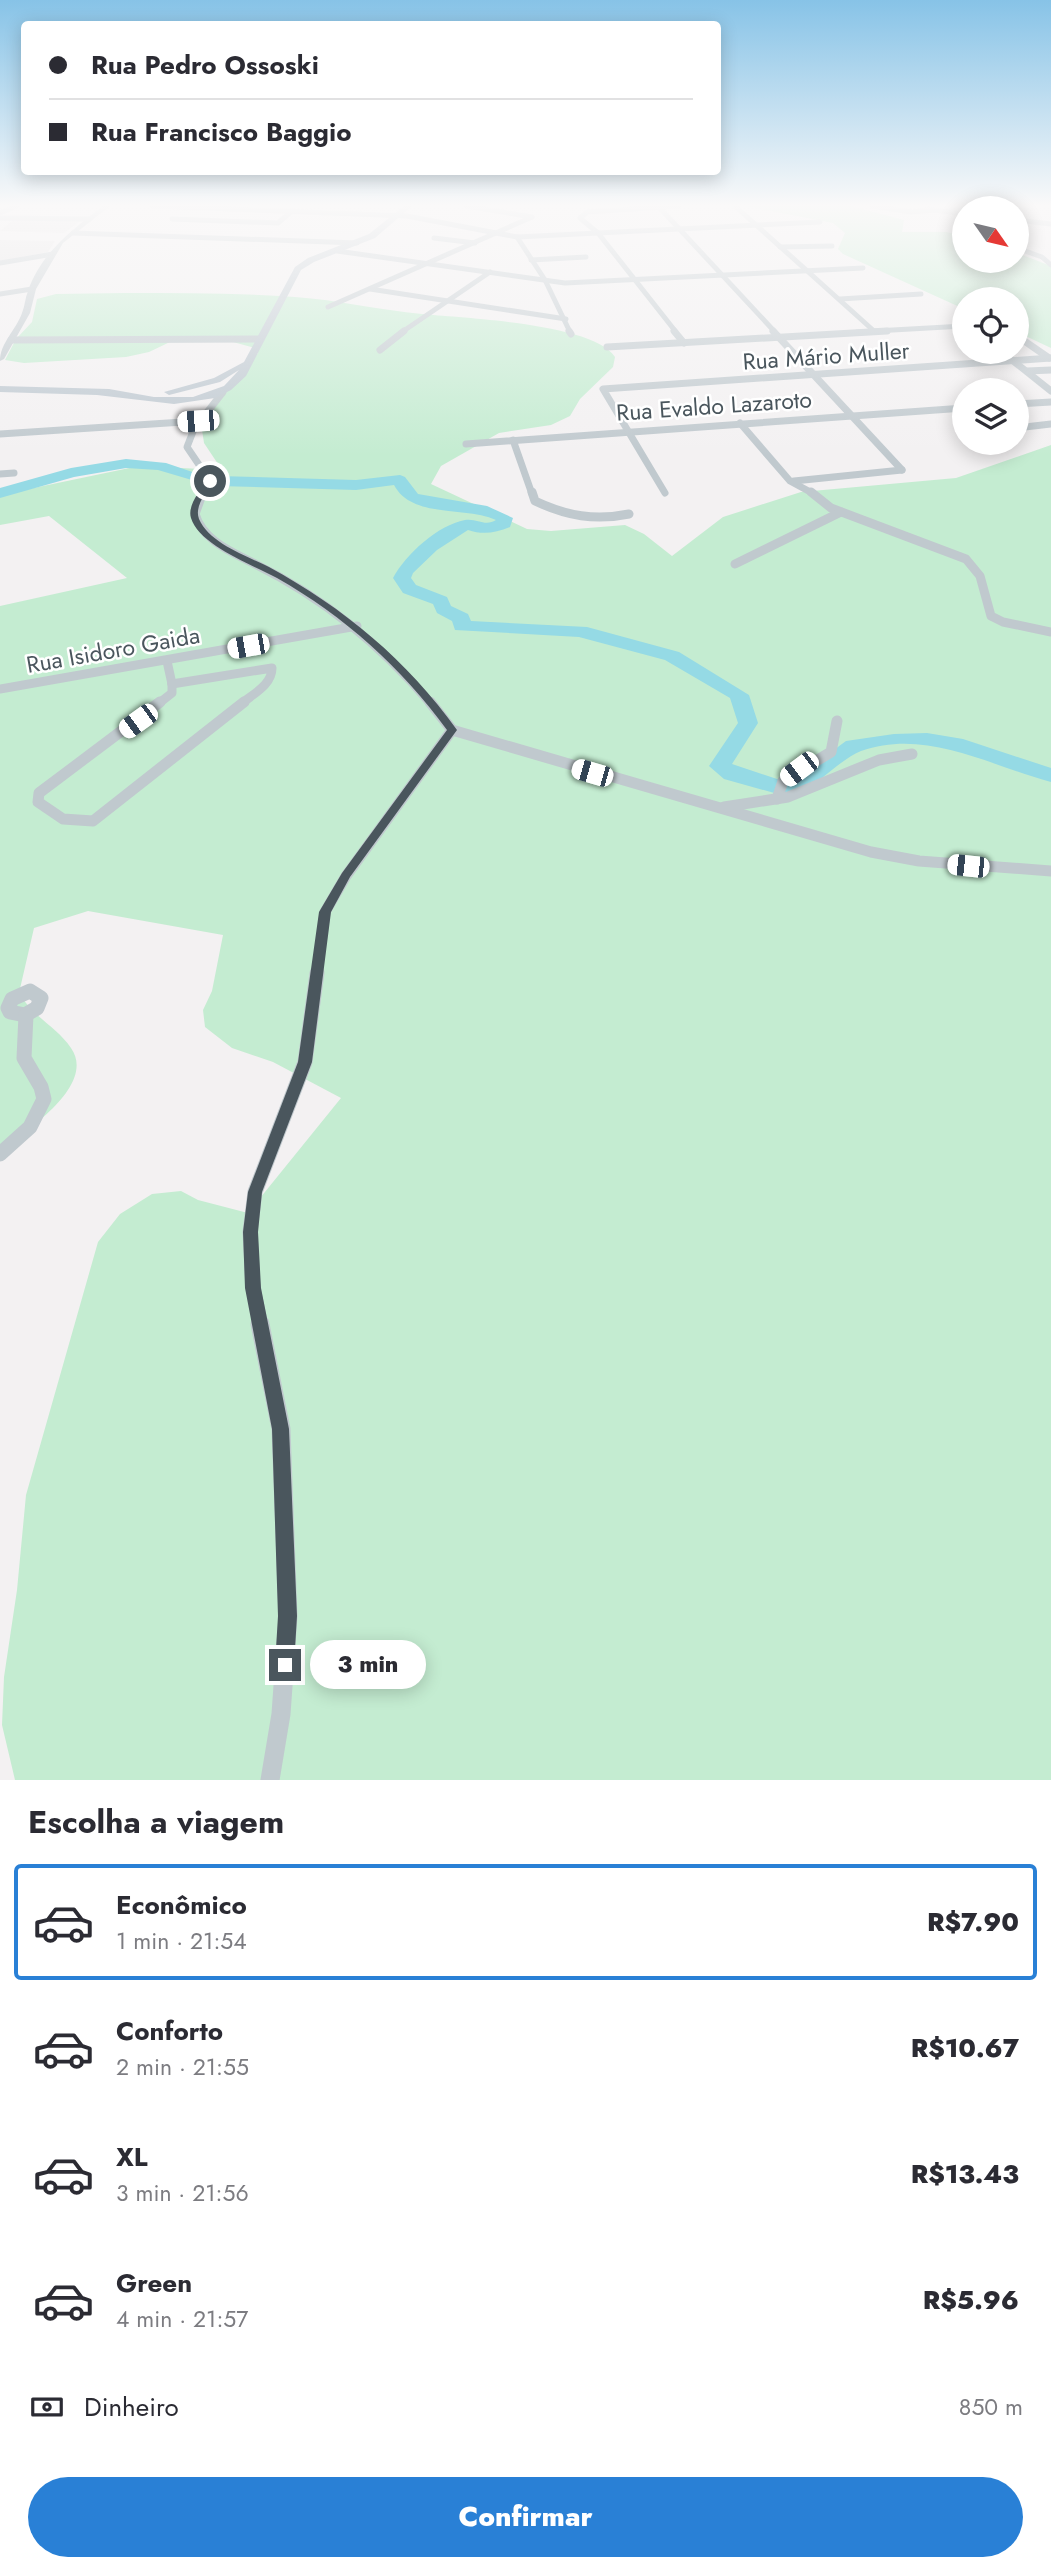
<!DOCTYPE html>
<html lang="pt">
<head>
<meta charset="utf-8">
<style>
  body { margin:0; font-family:Jost,sans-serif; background:#f2f2f3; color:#2b2b33; height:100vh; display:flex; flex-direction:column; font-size:26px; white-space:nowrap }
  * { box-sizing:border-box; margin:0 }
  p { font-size:23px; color:#7c7c81 }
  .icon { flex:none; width:38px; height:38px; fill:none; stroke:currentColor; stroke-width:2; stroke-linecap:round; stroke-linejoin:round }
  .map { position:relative; height:1780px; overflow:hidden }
  .details { display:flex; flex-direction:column; background:#fff; flex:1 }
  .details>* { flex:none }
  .top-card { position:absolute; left:21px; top:21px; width:700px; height:154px; border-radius:7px; box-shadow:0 4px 18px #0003; display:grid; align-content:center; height:154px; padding:0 28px; background:#fff }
  .needle { width:46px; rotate:124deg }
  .tools { position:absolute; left:952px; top:196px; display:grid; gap:14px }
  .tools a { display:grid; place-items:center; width:77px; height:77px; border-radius:50%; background:#fff; box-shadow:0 4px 18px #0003; font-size:35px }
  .end { position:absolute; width:32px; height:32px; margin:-16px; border:9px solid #4a565d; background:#fff; box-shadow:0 0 0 4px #fff }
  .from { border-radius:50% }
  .bubble { position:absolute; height:49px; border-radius:24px; background:#fff; box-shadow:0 4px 18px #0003; font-size:23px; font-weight:800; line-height:49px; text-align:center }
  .car { position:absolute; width:21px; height:42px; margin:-21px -10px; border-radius:9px; box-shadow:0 0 5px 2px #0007; background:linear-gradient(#fff 24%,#345 0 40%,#fff 0 76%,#345 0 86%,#fff 0) }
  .top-card b { display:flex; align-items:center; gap:24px; height:66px; font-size:26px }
  .top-card b+b { border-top:2px solid #e1e1e2 }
  .top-card i { width:18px; height:18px; background:#2b2b33 }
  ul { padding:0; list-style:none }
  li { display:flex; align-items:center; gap:21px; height:116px; margin:0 14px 10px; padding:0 14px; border:4px solid transparent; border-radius:7px }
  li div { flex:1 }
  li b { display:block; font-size:26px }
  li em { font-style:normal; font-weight:800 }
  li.on { border-color:#2980d6 }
  li>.icon { width:63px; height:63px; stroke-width:1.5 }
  h2 { padding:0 28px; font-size:32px; line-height:84px }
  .pay { display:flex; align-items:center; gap:18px; height:77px; padding:0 28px; font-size:26px }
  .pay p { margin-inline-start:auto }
  .button { display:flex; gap:14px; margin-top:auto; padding:14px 28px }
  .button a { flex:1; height:80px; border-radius:42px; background:#2980d6; color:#fff; font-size:28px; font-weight:800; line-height:80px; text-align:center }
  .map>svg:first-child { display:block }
  .education { fill:#e4e2e3 }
  .green { fill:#c4ecd1 }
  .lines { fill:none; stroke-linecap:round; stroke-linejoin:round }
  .river { fill:#95dae5; fill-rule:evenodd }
  .minor-far5 { stroke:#c0c9ce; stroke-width:5 }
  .minor-far4 { stroke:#c0c9ce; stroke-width:7 }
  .minor-far3 { stroke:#c0c9ce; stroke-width:9 }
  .minor-far2 { stroke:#c0c9ce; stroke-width:11 }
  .minor-far1 { stroke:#c0c9ce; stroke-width:15 }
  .minor { stroke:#c0c9ce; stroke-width:19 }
  .tertiary { fill:#c0c9ce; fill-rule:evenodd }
  .secondary { fill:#bfc9d1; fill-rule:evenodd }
  .route { fill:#4a565d }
  .labels { text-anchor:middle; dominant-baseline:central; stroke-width:5; stroke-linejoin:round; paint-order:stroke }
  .far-street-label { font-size:23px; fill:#4a565d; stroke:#fff }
</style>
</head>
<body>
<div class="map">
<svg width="1051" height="1780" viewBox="0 0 1051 1780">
  <rect width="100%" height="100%" fill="#f3f1f2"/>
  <g class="education">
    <polygon points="12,221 80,221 64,233 0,231"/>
    <polygon points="0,240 55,241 48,252 0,261"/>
  </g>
  <g class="green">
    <polygon points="745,206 851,206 904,220 902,232 947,232 964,236 964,261 1017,261 1017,253 1051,266 1051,348 1017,332 1017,299 964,299 964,309 843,254 838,249 845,233 833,223"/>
    <path d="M 125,293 C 182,293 239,293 295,297 C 338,300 379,310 422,314 C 461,318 594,323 615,357 L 613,367 L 580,399 L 570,416 L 551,425 L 499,433 L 441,466 L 431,484 L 527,529 L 551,531 L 625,525 L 644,534 L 672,556 L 723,517 L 801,492 L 956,478 L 1051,445 L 1051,1780 L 15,1780 L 2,1725 L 4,1677 L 17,1590 L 26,1495 L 98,1242 L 120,1214 L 152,1194 L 181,1191 L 198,1200 L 248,1213 L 341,1098 L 273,1062 L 232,1048 L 205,1027 L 203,1010 L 212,991 L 223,935 L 88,911 L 34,928 L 19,993 C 35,1019 56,1026 71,1048 C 97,1085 26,1132 0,1149 L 0,606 L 127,578 L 49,516 L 0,525 L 0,495 L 139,466 L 222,470 L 204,443 L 201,423 L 258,353 L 255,348 L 233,342 L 170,342 L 149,352 L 126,357 L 24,363 L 5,360 L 16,339 L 32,322 L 37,299 L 56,294 Z"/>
  </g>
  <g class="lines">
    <g class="river">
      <polygon points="126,459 166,463 210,478 202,483 158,470 126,468 74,477 0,498 0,488 71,468"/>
      <path d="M 400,475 L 405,477 L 418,494 L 487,506 L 513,518 L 510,527 C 495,533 483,535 468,530 L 437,550 L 413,573 L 411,578 L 416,585 L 447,597 L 451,606 L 468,614 L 471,621 L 587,627 L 679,652 L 749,695 L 758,723 L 732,764 L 789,783 L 846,741 L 894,734 L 927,733 L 963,739 L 1051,768 L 1051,782 C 990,766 927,728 861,751 C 843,758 816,784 800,796 L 792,798 L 724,779 L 709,766 L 738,723 L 730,698 L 665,660 L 579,637 L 455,630 L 452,621 L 437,613 L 433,604 L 403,593 L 393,578 C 406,554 438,525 465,520 C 477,518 485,527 496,520 C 466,506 412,519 394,485 L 356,490 L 218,486 L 210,481 L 218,476 L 356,480 Z"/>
    </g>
    <g class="minor-far5">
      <polyline points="153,206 407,216 517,237 820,222"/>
      <polyline points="466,206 532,217"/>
      <polyline points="658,206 775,332"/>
      <polyline points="735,206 874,331"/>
      <polyline points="872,206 911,212 934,210"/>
      <polyline points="927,209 964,214"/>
      <polyline points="0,213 17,206"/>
      <polyline points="0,218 90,219"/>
      <polyline points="172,219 278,223 292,211"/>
      <polyline points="1017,220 1051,224"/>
      <polyline points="73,233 357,243"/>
      <polyline points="517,237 545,280 570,332"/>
      <polyline points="434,238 475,243"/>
      <polyline points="780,247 832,246"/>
      <polyline points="1017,248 1042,257 1051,265"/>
      <polyline points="337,251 565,283 863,268"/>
      <polyline points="531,260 586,257"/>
      <polyline points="0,263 53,254"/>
      <polyline points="370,289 566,319"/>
      <polyline points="0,294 32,289"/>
      <polyline points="840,299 921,294"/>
      <polyline points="328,307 532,217"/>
      <polyline points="402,332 490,272"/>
      <polyline points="676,332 598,233 580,218 587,212 679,206"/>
      <polyline points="857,332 964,326"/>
    </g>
    <g class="minor-far4">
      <polyline points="569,331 571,334"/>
      <polyline points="674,331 684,343"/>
      <polyline points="773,331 902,470"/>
      <polyline points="1017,336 1049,358"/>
      <polyline points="11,340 259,339"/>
      <polyline points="607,347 887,331"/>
      <polyline points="380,350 404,331"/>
      <polyline points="1002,352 1051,391"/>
      <polyline points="1027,371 1051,370"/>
      <polyline points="1017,404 1051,402"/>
      <polyline points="1017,421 1025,427 1051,424"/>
      <polyline points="740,423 790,481 814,494"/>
      <polyline points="0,434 198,421"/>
      <polyline points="513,440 532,494"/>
      <polyline points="466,444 964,408"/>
      <polyline points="0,474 14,473"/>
      <polyline points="794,481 902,470"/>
      <polyline points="665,493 603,389 1051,358"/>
      <polyline points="202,494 210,481 187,447 194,429 223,392"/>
    </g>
    <g class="minor-far3">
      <path d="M 203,492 L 195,514 C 203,541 232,552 255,564 C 324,598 382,646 431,704"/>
      <path d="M 532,492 L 535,501 C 567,516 595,521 629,514"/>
      <polyline points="811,492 831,508 966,559 980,576 991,616 1003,622 1051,632"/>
      <polyline points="735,564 841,512"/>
      <polyline points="167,661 172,684"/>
      <path d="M 172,684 L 272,668 C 272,685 253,694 241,704"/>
      <polyline points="0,689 357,626"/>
      <polyline points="158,704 172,693 172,684"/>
    </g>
    <g class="minor-far2">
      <polyline points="160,702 39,793 38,802 63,819 93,821 244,702"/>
      <polyline points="430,702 452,730 871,852 919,861 1051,871"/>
      <polyline points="777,799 783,781 831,752 837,721"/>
      <polyline points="724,807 788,797 879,760 912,754"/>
      <polyline points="317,975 325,912 346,876 452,730"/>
    </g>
    <g class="minor-far1">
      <polygon points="30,991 41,998 37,1008 25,1015 10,1012 8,1008 12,999"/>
      <polyline points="0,1154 30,1127 44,1099 41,1087 24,1058 26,1015"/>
      <polyline points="261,1326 253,1288 250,1232 255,1192 305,1062 317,973"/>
    </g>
    <polyline class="minor" points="260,1324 281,1429 288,1616 281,1714 270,1780"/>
    <path class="tertiary" d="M 103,206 L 110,206 L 63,243 L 36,289 L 30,313 L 4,359 L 0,361 C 0,343 16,330 22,313 C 25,306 25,298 28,291 C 41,253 72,230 103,206 Z"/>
    <polygon class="secondary" points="404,206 412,206 375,238 314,262 301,270 246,376 231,390 215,398 174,404 97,395 0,392 0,386 109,389 154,397 193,397 224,386 239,370 220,382 169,395 164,392 214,378 244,362 295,267 308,258 369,234"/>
  </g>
  <linearGradient id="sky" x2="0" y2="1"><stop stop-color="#87c3e7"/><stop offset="0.45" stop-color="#faf9f9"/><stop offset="1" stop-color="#faf9f9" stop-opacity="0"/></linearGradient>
  <rect width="1051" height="456" fill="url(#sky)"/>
  <path class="route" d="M 207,480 L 213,481 C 207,492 194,506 199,519 C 209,543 247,556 269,567 C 344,608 407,660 457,730 L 350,877 L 331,912 L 312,1062 L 262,1192 L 258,1232 L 261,1288 L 289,1429 L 297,1616 L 294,1665 L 291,1672 L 285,1675 L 278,1672 L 275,1665 L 278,1616 L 272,1429 L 245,1288 L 243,1232 L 248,1192 L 298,1062 L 319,912 L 342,873 L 447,730 C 402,668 344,616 277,578 C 253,565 199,545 191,518 C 187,505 201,490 207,480 Z"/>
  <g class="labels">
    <g class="far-street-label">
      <text transform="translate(826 356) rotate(-4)">Rua Mário Muller</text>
      <text transform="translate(714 406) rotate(-4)">Rua Evaldo Lazaroto</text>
      <text transform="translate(113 650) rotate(-10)">Rua Isidoro Gaida</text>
    </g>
  </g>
</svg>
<div class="tools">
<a><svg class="needle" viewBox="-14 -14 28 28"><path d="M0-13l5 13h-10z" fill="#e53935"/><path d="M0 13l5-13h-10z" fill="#7c7c81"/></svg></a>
<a><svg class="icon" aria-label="locate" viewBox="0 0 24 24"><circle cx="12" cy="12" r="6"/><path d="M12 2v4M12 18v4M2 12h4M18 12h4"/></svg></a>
<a><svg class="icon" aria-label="layers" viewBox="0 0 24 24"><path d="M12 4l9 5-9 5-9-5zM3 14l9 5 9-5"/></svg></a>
</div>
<i class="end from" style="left:210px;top:481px"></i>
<i class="end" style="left:285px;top:1665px"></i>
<div class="bubble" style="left:310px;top:1640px;width:116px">3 min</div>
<i class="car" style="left:198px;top:421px;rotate:266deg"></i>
<i class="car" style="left:248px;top:646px;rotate:260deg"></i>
<i class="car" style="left:138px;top:721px;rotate:234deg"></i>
<i class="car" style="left:799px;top:769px;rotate:233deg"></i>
<i class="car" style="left:592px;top:773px;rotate:286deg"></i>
<i class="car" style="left:968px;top:866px;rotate:276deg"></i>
<div class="top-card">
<b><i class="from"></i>Rua Pedro Ossoski</b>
<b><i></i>Rua Francisco Baggio</b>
</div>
</div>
<section class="details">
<h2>Escolha a viagem</h2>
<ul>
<li class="on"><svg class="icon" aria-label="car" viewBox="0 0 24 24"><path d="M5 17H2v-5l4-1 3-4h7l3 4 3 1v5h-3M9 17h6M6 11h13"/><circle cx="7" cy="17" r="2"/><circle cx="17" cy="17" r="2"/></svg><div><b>Econômico</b><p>1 min · 21:54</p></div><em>R$7.90</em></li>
<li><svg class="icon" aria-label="car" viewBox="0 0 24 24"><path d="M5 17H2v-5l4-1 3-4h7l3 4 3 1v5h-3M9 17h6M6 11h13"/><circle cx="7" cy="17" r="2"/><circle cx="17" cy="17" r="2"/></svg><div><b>Conforto</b><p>2 min · 21:55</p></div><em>R$10.67</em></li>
<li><svg class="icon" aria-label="car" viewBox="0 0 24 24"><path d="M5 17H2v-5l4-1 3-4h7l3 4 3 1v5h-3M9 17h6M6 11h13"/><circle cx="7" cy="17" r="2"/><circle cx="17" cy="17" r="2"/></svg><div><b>XL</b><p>3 min · 21:56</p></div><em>R$13.43</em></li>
<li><svg class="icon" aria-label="car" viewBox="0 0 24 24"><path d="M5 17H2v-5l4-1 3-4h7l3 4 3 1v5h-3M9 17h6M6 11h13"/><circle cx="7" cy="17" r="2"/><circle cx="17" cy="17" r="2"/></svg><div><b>Green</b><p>4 min · 21:57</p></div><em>R$5.96</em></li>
</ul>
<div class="pay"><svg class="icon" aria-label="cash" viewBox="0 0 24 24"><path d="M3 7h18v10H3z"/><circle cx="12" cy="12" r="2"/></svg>Dinheiro<p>850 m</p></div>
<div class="button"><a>Confirmar</a></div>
</section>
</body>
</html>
